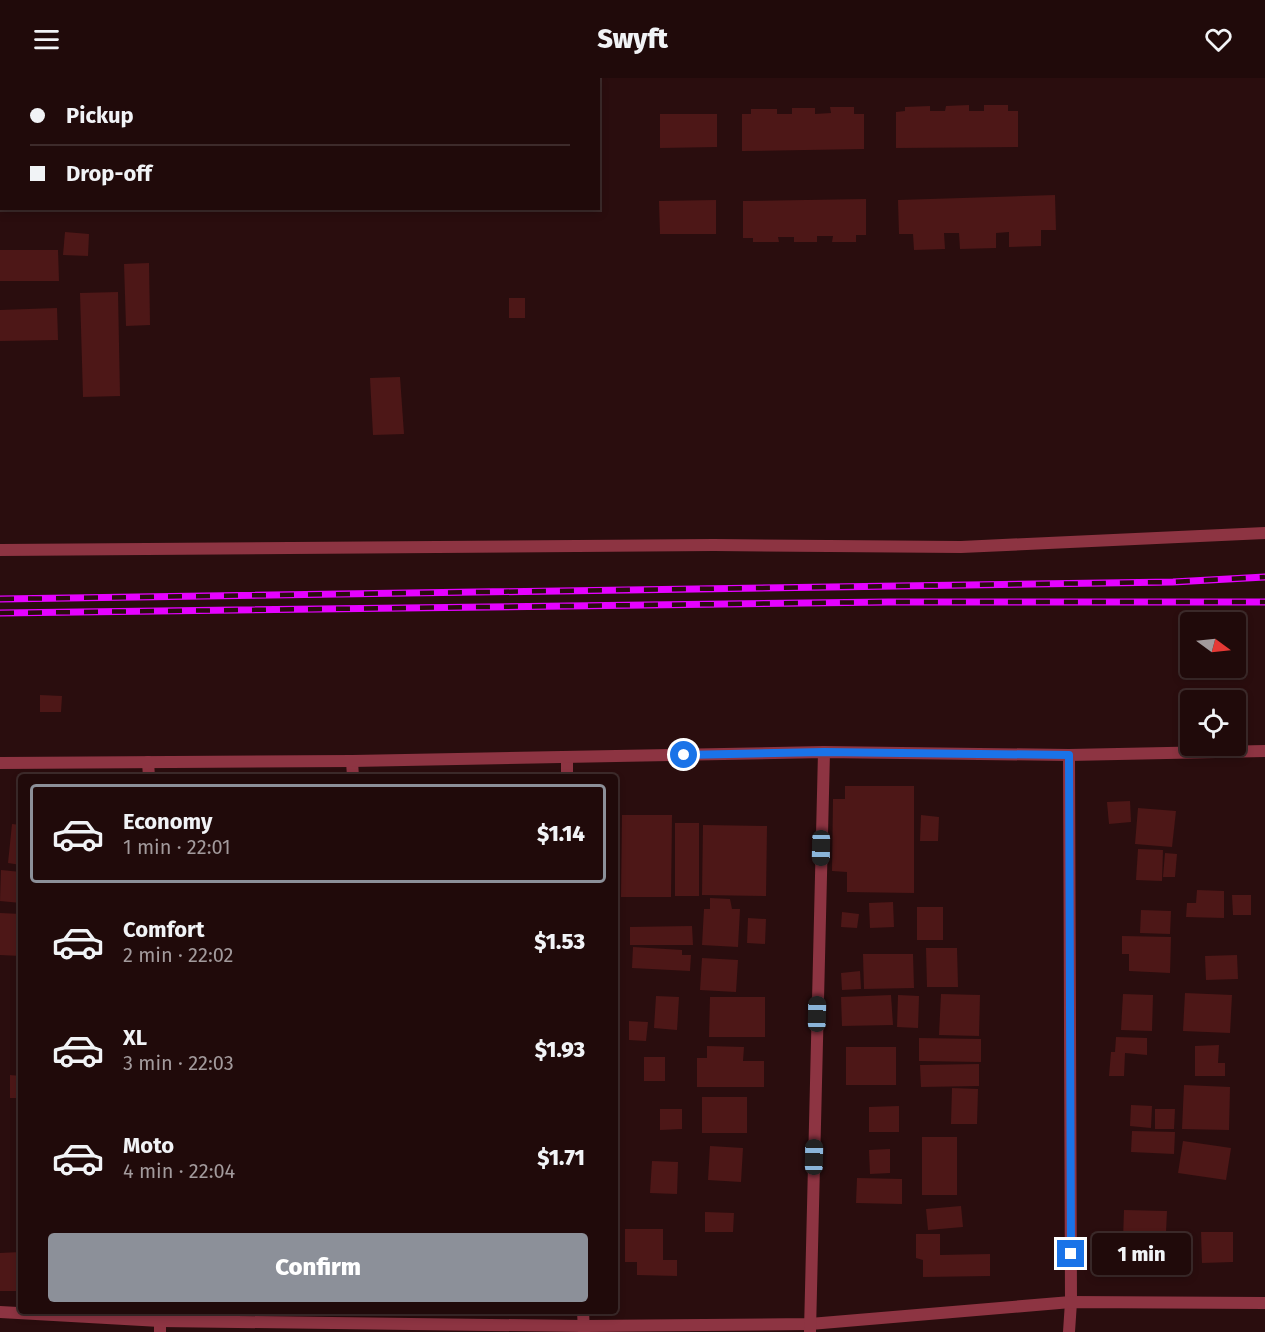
<!DOCTYPE html>
<html lang="en">
<head>
<meta charset="utf-8">
<style>
  body { margin:0; font-family:"Fira Sans",sans-serif; background:#281313; color:#f1f3f6; height:100vh; display:flex; flex-direction:column; font-size:22px; white-space:nowrap }
  * { box-sizing:border-box; margin:0 }
  p { font-size:20px; color:#a29a9c }
  .icon { flex:none; width:33px; height:33px; fill:none; stroke:currentColor; stroke-width:2; stroke-linecap:round; stroke-linejoin:round }
  .map { position:relative; flex:1; overflow:hidden }
  .details { position:absolute; left:18px; top:696px; width:600px; height:540px; display:flex; flex-direction:column; background:#200a0a; border-radius:6px; box-shadow:0 3px 9px #0003,0 0 0 2px #3d2b2b }
  .details>* { flex:none }
  .banner { position:absolute; left:0px; top:0px; width:600px; height:132px; box-shadow:0 3px 9px #0003,0 0 0 2px #3d2b2b; display:grid; align-content:center; height:132px; padding:0 30px; background:#200a0a }
  .needle { width:39px; rotate:105deg }
  .tools { position:absolute; left:1180px; top:534px; display:grid; gap:12px }
  .tools a { display:grid; place-items:center; width:66px; height:66px; border-radius:6px; background:#200a0a; box-shadow:0 3px 9px #0003,0 0 0 2px #3d2b2b; font-size:30px }
  .end { position:absolute; width:27px; height:27px; margin:-14px; border:8px solid #1a73e8; background:#fff; box-shadow:0 0 0 3px #fff }
  .from { border-radius:50% }
  .bubble { position:absolute; height:42px; border-radius:6px; background:#200a0a; box-shadow:0 3px 9px #0003,0 0 0 2px #3d2b2b; font-size:20px; font-weight:800; line-height:42px; text-align:center }
  .car { position:absolute; width:18px; height:36px; margin:-18px -9px; border-radius:8px; box-shadow:0 0 4px 2px #0007; background:linear-gradient(#222 24%,#8ab4d8 0 40%,#222 0 76%,#8ab4d8 0 86%,#222 0) }
  .banner b { display:flex; align-items:center; gap:21px; height:57px; font-size:22px }
  .banner b+b { border-top:2px solid #3d2b2b }
  .banner i { width:15px; height:15px; background:#f1f3f6 }
  ul { padding:10px 0 0; list-style:none }
  li { display:flex; align-items:center; gap:18px; height:99px; margin:0 12px 9px; padding:0 18px; border:3px solid transparent; border-radius:6px }
  li div { flex:1 }
  li b { display:block; font-size:22px }
  li em { font-style:normal; font-weight:800 }
  li.current { border-color:#8c9099 }
  li>.icon { width:54px; height:54px; stroke-width:1.5 }
  .button { display:flex; gap:12px; margin-top:auto; padding:12px 30px }
  .button a { flex:1; height:69px; border-radius:6px; background:#8c9099; color:#fff; font-size:24px; font-weight:800; line-height:69px; text-align:center }
  header { display:flex; justify-content:space-between; align-items:center; height:78px; padding:0 30px; background:#200a0a; font-size:27px; font-weight:800 }
  .map>svg:first-child { display:block }
  .building { fill:#4d1717 }
  .lines { fill:none; stroke-linecap:round; stroke-linejoin:round }
  .minor { stroke:#8d3442; stroke-width:12 }
  .tertiary { stroke:#8d3442; stroke-width:12 }
  .rail-casing { stroke:#e502ff; stroke-width:7 }
  .rail { stroke:#2a0d0e; stroke-width:4.5; stroke-dasharray:14; stroke-linecap:butt }
  .route { stroke:#1a73e8; stroke-width:8 }
</style>
</head>
<body>
<header><svg class="icon" aria-label="menu" viewBox="0 0 24 24"><path d="M4 6h16M4 12h16M4 18h16"/></svg>Swyft<svg class="icon" aria-label="heart" viewBox="0 0 24 24"><path d="M12 20l-8-8c-3-5 5-10 8-4 3-6 11-1 8 4z"/></svg></header>
<div class="map">
<svg width="1265" height="1254" viewBox="0 0 1265 1254">
  <rect width="100%" height="100%" fill="#2a0d0e"/>
  <g class="building">
    <polygon points="969,27 969,33 984,33 984,27 1008,27 1008,33 1018,33 1018,69 896,70 896,34 905,33 905,29 930,28 930,33 945,33 946,28"/>
    <polygon points="830,29 854,29 854,36 864,36 864,71 742,73 742,36 751,36 751,31 777,31 777,36 792,36 792,30 815,30 815,36 831,35"/>
    <polygon points="660,36 717,36 717,69 660,70"/>
    <polygon points="1055,117 1056,152 1041,152 1041,168 1009,169 1009,154 996,155 996,170 960,171 959,155 944,155 945,171 914,172 913,156 899,156 898,122"/>
    <polygon points="866,121 866,157 856,157 856,164 832,164 833,158 817,158 817,164 794,164 794,159 778,159 779,164 753,164 753,160 743,160 743,123"/>
    <polygon points="716,122 716,156 660,156 659,123"/>
    <polygon points="65,154 89,156 88,178 63,177"/>
    <polygon points="0,172 58,172 59,203 0,203"/>
    <polygon points="149,185 150,247 126,248 124,186"/>
    <polygon points="118,214 120,318 83,319 80,215"/>
    <rect x="509" y="220" width="16" height="20"/>
    <polygon points="57,230 58,262 0,263 0,232"/>
    <polygon points="400,299 404,356 373,357 370,300"/>
    <polygon points="40,617 62,618 61,634 40,634"/>
    <polygon points="845,708 914,708 914,815 847,814 847,794 832,793 833,721 845,721"/>
    <polygon points="1130,723 1131,744 1109,746 1107,724"/>
    <polygon points="1138,730 1176,733 1172,769 1135,766"/>
    <polygon points="622,737 672,737 671,819 621,819"/>
    <polygon points="921,737 939,739 938,763 920,763"/>
    <rect x="675" y="745" width="24" height="73"/>
    <polygon points="12,746 21,747 21,787 8,785"/>
    <polygon points="703,747 767,748 766,818 702,817"/>
    <polygon points="1138,771 1163,772 1162,803 1136,802"/>
    <polygon points="1165,775 1177,776 1175,799 1163,799"/>
    <polygon points="1,792 21,794 21,825 0,823"/>
    <polygon points="1197,812 1224,813 1224,840 1186,839 1187,825 1196,825"/>
    <polygon points="1232,817 1251,817 1251,837 1233,837"/>
    <polygon points="710,820 730,821 732,831 740,831 738,869 702,867 704,831 710,831"/>
    <polygon points="893,824 894,849 870,850 869,825"/>
    <rect x="917" y="829" width="26" height="33"/>
    <polygon points="1141,832 1171,833 1170,856 1140,855"/>
    <polygon points="842,834 859,836 857,850 841,849"/>
    <polygon points="0,835 21,836 21,878 0,877"/>
    <polygon points="748,840 766,841 765,866 747,865"/>
    <polygon points="692,848 693,867 630,867 630,849"/>
    <polygon points="1122,858 1171,859 1170,895 1129,893 1129,876 1122,876"/>
    <polygon points="633,869 682,872 682,877 691,877 690,893 632,890"/>
    <polygon points="926,870 957,870 958,909 927,909"/>
    <polygon points="863,876 913,876 914,910 864,911"/>
    <polygon points="1237,877 1238,901 1206,902 1205,878"/>
    <polygon points="702,880 738,882 736,914 700,912"/>
    <polygon points="860,893 861,911 842,912 841,895"/>
    <polygon points="1185,915 1232,917 1230,955 1183,953"/>
    <polygon points="941,916 980,917 979,958 939,957"/>
    <polygon points="1123,916 1153,917 1152,953 1121,952"/>
    <polygon points="891,917 893,947 842,948 841,919"/>
    <polygon points="898,917 919,918 918,950 897,949"/>
    <polygon points="656,918 679,919 677,952 654,950"/>
    <polygon points="710,919 765,919 765,959 709,959"/>
    <polygon points="629,943 648,944 646,963 629,962"/>
    <polygon points="1116,959 1147,960 1147,977 1125,975 1124,998 1109,998 1111,974 1115,974"/>
    <polygon points="919,960 981,961 981,984 919,983"/>
    <polygon points="1219,967 1218,985 1225,985 1225,998 1195,998 1195,968"/>
    <polygon points="707,968 744,969 743,983 764,983 764,1009 697,1009 697,980 707,980"/>
    <rect x="846" y="969" width="50" height="38"/>
    <rect x="644" y="979" width="21" height="24"/>
    <polygon points="979,986 979,1008 921,1009 920,987"/>
    <polygon points="10,997 21,998 21,1020 10,1020"/>
    <polygon points="1184,1007 1230,1009 1229,1052 1182,1051"/>
    <polygon points="952,1010 978,1011 977,1046 951,1046"/>
    <rect x="702" y="1019" width="45" height="36"/>
    <polygon points="1131,1027 1152,1028 1151,1050 1130,1048"/>
    <polygon points="899,1028 899,1054 869,1054 869,1029"/>
    <polygon points="660,1031 682,1031 682,1051 660,1052"/>
    <polygon points="1155,1031 1175,1031 1174,1051 1155,1051"/>
    <polygon points="1132,1053 1175,1054 1174,1076 1131,1074"/>
    <rect x="922" y="1059" width="35" height="58"/>
    <polygon points="1183,1063 1231,1070 1226,1102 1178,1095"/>
    <polygon points="710,1068 743,1070 741,1104 708,1102"/>
    <polygon points="890,1071 890,1095 870,1096 869,1072"/>
    <polygon points="652,1083 678,1084 677,1116 650,1115"/>
    <polygon points="857,1100 902,1101 902,1126 856,1125"/>
    <polygon points="961,1128 963,1149 928,1152 926,1131"/>
    <polygon points="1124,1132 1167,1133 1166,1154 1173,1154 1172,1193 1122,1192"/>
    <polygon points="705,1134 734,1135 733,1154 705,1154"/>
    <polygon points="625,1151 663,1151 663,1182 677,1182 677,1198 637,1197 637,1184 625,1184"/>
    <polygon points="1201,1154 1233,1154 1233,1184 1202,1185"/>
    <polygon points="916,1156 940,1156 940,1177 990,1176 990,1198 923,1199 923,1182 916,1180"/>
    <polygon points="21,1174 21,1213 0,1213 0,1175"/>
  </g>
  <g class="lines">
    <g class="minor">
      <polyline points="0,472 714,467 961,469 1265,455"/>
      <polyline points="1069,677 1071,1224 1069,1254"/>
      <polyline points="567,679 567,699"/>
      <polyline points="352,683 353,699"/>
      <polyline points="148,684 149,699"/>
      <polyline points="160,1233 160,1254"/>
      <polyline points="583,1233 584,1254"/>
      <polyline points="0,1234 160,1243 584,1248 810,1246 1071,1224 1265,1225"/>
      <polyline points="810,1253 824,674"/>
    </g>
    <polyline class="tertiary" points="0,685 352,683 824,674 1069,677 1265,673"/>
    <g class="rail-casing">
      <g id="rail">
        <polyline points="0,521 1173,504 1265,499"/>
        <polyline points="0,535 888,524 1265,524"/>
      </g>
    </g>
    <use href="#rail" class="rail"/>
  </g>
  <g class="lines">
    <polyline class="route" points="684,677 824,674 1069,677 1071,1176"/>
  </g>
</svg>
<div class="tools">
<a><svg class="needle" viewBox="-14 -14 28 28"><path d="M0-13l5 13h-10z" fill="#e53935"/><path d="M0 13l5-13h-10z" fill="#a29a9c"/></svg></a>
<a><svg class="icon" aria-label="locate" viewBox="0 0 24 24"><circle cx="12" cy="12" r="6"/><path d="M12 2v4M12 18v4M2 12h4M18 12h4"/></svg></a>
</div>
<i class="end from" style="left:684px;top:677px"></i>
<i class="end" style="left:1071px;top:1176px"></i>
<div class="bubble" style="left:1092px;top:1155px;width:99px">1 min</div>
<i class="car" style="left:821px;top:770px;rotate:181deg"></i>
<i class="car" style="left:817px;top:936px;rotate:1deg"></i>
<i class="car" style="left:814px;top:1079px;rotate:1deg"></i>
<div class="banner">
<b><i class="from"></i>Pickup</b>
<b><i></i>Drop-off</b>
</div>
<section class="details">
<ul>
<li class="current"><svg class="icon" aria-label="car" viewBox="0 0 24 24"><path d="M5 17H2v-5l4-1 3-4h7l3 4 3 1v5h-3M9 17h6M6 11h13"/><circle cx="7" cy="17" r="2"/><circle cx="17" cy="17" r="2"/></svg><div><b>Economy</b><p>1 min · 22:01</p></div><em>$1.14</em></li>
<li><svg class="icon" aria-label="car" viewBox="0 0 24 24"><path d="M5 17H2v-5l4-1 3-4h7l3 4 3 1v5h-3M9 17h6M6 11h13"/><circle cx="7" cy="17" r="2"/><circle cx="17" cy="17" r="2"/></svg><div><b>Comfort</b><p>2 min · 22:02</p></div><em>$1.53</em></li>
<li><svg class="icon" aria-label="car" viewBox="0 0 24 24"><path d="M5 17H2v-5l4-1 3-4h7l3 4 3 1v5h-3M9 17h6M6 11h13"/><circle cx="7" cy="17" r="2"/><circle cx="17" cy="17" r="2"/></svg><div><b>XL</b><p>3 min · 22:03</p></div><em>$1.93</em></li>
<li><svg class="icon" aria-label="car" viewBox="0 0 24 24"><path d="M5 17H2v-5l4-1 3-4h7l3 4 3 1v5h-3M9 17h6M6 11h13"/><circle cx="7" cy="17" r="2"/><circle cx="17" cy="17" r="2"/></svg><div><b>Moto</b><p>4 min · 22:04</p></div><em>$1.71</em></li>
</ul>
<div class="button"><a>Confirm</a></div>
</section>
</div>
</body>
</html>
